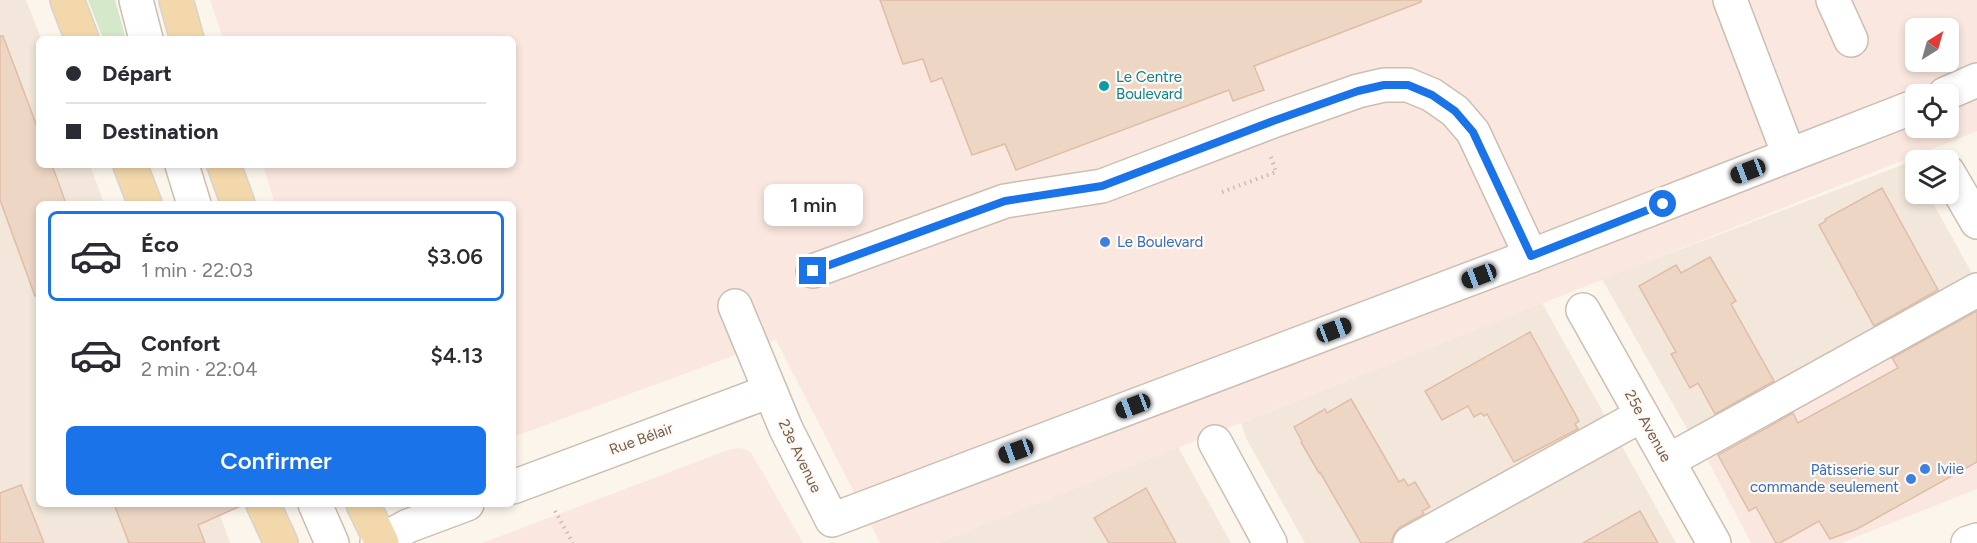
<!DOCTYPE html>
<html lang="fr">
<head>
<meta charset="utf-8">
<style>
  body { margin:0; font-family:Figtree,sans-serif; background:#f2f2f3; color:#2b2b33; height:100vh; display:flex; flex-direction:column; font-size:22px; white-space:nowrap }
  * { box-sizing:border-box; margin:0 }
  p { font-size:20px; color:#7c7c81 }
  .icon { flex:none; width:33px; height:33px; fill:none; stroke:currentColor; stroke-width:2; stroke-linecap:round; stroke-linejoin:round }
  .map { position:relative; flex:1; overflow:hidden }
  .sheet { position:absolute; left:36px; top:201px; width:480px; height:306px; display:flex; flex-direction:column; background:#fff; border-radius:9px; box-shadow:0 3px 9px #0003 }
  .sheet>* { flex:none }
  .top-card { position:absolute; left:36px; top:36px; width:480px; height:132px; border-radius:9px; box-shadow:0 3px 9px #0003; display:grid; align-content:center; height:132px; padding:0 30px; background:#fff }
  .needle { width:39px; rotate:37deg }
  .controls { position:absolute; left:1905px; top:18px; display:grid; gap:12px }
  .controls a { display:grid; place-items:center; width:54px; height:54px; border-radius:9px; background:#fff; box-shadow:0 3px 9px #0003; font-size:30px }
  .end { position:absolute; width:27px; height:27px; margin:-14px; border:8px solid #1a73e8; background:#fff; box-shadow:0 0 0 3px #fff }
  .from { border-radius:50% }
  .bubble { position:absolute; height:42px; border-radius:9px; background:#fff; box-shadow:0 3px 9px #0003; font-size:20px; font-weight:600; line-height:42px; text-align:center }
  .car { position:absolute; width:18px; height:36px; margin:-18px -9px; border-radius:8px; box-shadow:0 0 4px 2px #0007; background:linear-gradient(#222 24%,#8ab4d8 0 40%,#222 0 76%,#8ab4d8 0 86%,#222 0) }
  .top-card b { display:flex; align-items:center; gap:21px; height:57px; font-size:22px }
  .top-card b+b { border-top:2px solid #e1e1e2 }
  .top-card i { width:15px; height:15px; background:#2b2b33 }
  ul { padding:10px 0 0; list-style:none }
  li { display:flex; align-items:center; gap:18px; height:90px; margin:0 12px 9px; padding:0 18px; border:3px solid transparent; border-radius:9px }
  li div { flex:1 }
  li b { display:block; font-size:22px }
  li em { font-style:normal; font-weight:600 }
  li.active { border-color:#1a73e8 }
  li>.icon { width:54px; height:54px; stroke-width:1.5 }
  .action { display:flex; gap:12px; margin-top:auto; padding:12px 30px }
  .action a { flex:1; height:69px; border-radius:9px; background:#1a73e8; color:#fff; font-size:24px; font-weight:600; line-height:69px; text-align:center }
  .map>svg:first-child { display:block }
  .residential { fill:#f2e7da }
  .commercial { fill:#fae8e0; fill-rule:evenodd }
  .green { fill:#d6e8ca }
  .building { fill:#eed6c5; stroke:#dfbda7; stroke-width:1.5 }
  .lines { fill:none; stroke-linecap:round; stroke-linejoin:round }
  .minor-casing { stroke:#cdbeb2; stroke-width:36 }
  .major-casing { stroke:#d8d2ce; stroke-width:36 }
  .path { stroke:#d3b9a8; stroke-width:4; stroke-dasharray:1.5 4.5; stroke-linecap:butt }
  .minor { stroke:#fff; stroke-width:33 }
  .major { stroke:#f3d8ab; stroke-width:33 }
  .route { stroke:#1a73e8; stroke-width:8 }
  .culture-dot { fill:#0f9aa8; stroke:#fef9f2; stroke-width:2 }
  .shop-dot { fill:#3f7fe0; stroke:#fef9f2; stroke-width:2 }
  .labels { text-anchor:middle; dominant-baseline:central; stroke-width:4.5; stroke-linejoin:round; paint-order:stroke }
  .culture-label { font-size:15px; fill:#0d838f; stroke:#fef9f2; text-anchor:start }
  .shop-label { font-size:15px; fill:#366cbe; stroke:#fef9f2; text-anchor:start }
  .street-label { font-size:15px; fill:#745d50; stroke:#fef9f2 }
</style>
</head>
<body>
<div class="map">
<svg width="1977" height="543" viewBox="0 0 1977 543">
  <rect width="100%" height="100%" fill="#fbf5eb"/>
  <g class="residential">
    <polygon points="0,0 26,0 41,39 39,39 39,165 90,165 104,204 39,204 39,504 216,504 230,543 0,543"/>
    <polygon points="1910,162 1915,172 1916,194 1928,194 1975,279 1690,434 1602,279"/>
    <polygon points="1542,303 1676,543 1305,543 1247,440 1241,423"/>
    <polygon points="1178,447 1231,543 938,543"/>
  </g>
  <g class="commercial">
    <path d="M 210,0 L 1977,0 L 1977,131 L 938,543 L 880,543 L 776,340 L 513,437 L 513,204 L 275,204 L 263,165 L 513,165 L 513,39 L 223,39 ZM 1916,28 L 1948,28 L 1948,62 L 1916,62 ZM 1916,94 L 1948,94 L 1948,128 L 1916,128 Z"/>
    <polygon points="1977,303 1977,489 1841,543 1751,543 1703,451"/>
    <polygon points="737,448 745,449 752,454 803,543 482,543 728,450"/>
  </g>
  <polygon class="green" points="88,0 115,0 126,39 103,39"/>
  <g class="building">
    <polygon points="880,0 1421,0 1421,2 1254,66 1264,90 1233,101 1229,90 1016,170 1005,144 972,155 942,78 931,82 923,59 903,64"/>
    <polygon points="0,36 3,36 39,132 39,165 52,165 65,201 58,204 39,204 39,296 35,296 0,200"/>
    <polygon points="1882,188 1938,290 1874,326 1819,225 1826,221 1825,219"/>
    <polygon points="1710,257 1736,301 1731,304 1774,381 1715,414 1698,383 1690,388 1671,354 1676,352 1639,286 1676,265 1681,273"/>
    <polygon points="1977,311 1977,462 1857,529 1830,539 1819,521 1780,543 1776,543 1756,507 1749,511 1718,455 1793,413 1798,423 1898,368 1892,358"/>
    <polygon points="1530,332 1579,421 1575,424 1578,429 1514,462 1487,414 1484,416 1481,413 1474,417 1468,406 1442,420 1425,391"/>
    <polygon points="1351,399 1399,482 1404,479 1408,486 1415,482 1430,507 1422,511 1424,514 1400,527 1394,534 1391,543 1361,543 1320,472 1319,473 1301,442 1302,441 1294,427 1325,409 1327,413"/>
    <polygon points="21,485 44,543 0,543 0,493"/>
    <polygon points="1146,488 1176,543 1109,543 1094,518"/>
    <polygon points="114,504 245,504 198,525 205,543 129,543"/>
    <polygon points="1640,511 1658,543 1583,543"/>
  </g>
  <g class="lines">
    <g class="minor-casing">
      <g id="minor">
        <polyline points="136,0 146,39"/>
        <polyline points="1730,0 1789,155"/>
        <polyline points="1833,0 1851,40"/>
        <polyline points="1945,94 1977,80"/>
        <polyline points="182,165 194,204"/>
        <polyline points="1948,172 1977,222"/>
        <polyline points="813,271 1005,201 1102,186 1273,121 1358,91 1384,85 1408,85 1432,95 1455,111 1473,132 1531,256"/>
        <polyline points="735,306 786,429 832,520 1520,260 1916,106"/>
        <polyline points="1583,310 1714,543"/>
        <polyline points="1215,442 1270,543"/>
        <polyline points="1668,461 1977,290"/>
        <polyline points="513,487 770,391"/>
        <polyline points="315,504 332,543"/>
        <polyline points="377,543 408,526 467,504"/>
        <polyline points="1410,543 1642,415"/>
        <polyline points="1968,543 1977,540"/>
      </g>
    </g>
    <g class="major-casing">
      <g id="major">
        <polyline points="67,0 82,39"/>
        <polyline points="176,0 187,39"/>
        <polyline points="130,165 145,204"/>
        <polyline points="224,165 238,204"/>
        <polyline points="263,504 281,543"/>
        <polyline points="363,504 382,543"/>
      </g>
    </g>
    <g class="path">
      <polyline points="1222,192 1276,172 1271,157"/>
      <polyline points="555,511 573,543"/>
    </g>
    <use href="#minor" class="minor"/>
    <use href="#major" class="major"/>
  </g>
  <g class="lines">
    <polyline class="route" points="813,271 1005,201 1102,186 1273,121 1358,91 1384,85 1408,85 1432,95 1455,111 1473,132 1531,256 1663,204"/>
  </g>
  <circle class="culture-dot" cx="1104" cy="86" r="6"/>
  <g class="shop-dot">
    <circle cx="1105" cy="242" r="6"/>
    <circle cx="1925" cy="469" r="6"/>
    <circle cx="1911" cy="479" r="6"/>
  </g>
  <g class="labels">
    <g class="culture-label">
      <text x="1116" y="77">Le Centre<tspan x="1116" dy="17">Boulevard</tspan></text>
    </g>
    <g class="shop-label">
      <text x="1117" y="242">Le Boulevard</text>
      <text x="1937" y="469">Iviie</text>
      <text x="1899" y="470" text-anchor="end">Pâtisserie sur<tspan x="1899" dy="17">commande seulement</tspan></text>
    </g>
    <g class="street-label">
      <text transform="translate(1648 426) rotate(61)">25e Avenue</text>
      <text transform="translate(641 439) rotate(-20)">Rue Bélair</text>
      <text transform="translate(800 456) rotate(64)">23e Avenue</text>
    </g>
  </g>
</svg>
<div class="controls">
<a><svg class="needle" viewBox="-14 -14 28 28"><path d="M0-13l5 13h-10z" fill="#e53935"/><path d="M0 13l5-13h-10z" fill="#7c7c81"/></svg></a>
<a><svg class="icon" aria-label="locate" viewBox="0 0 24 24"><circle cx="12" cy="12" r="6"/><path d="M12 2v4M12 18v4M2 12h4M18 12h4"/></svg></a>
<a><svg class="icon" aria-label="layers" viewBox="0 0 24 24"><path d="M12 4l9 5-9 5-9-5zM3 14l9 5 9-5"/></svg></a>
</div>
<i class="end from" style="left:1663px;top:204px"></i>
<i class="end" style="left:813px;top:271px"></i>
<div class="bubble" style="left:764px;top:184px;width:99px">1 min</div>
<i class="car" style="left:1748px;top:171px;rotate:249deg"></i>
<i class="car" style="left:1479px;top:276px;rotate:249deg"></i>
<i class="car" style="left:1334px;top:330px;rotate:69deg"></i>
<i class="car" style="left:1133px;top:406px;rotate:249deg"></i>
<i class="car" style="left:1016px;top:451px;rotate:250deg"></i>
<div class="top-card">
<b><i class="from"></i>Départ</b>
<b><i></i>Destination</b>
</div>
<section class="sheet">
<ul>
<li class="active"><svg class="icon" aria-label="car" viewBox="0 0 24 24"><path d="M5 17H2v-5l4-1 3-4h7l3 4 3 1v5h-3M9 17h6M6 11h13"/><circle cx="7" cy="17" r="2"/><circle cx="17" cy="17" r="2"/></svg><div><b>Éco</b><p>1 min · 22:03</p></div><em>$3.06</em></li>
<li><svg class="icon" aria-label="car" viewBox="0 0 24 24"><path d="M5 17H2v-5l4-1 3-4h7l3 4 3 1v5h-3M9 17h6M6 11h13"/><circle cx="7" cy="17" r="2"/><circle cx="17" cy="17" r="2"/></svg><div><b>Confort</b><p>2 min · 22:04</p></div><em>$4.13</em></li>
</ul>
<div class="action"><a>Confirmer</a></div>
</section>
</div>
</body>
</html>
